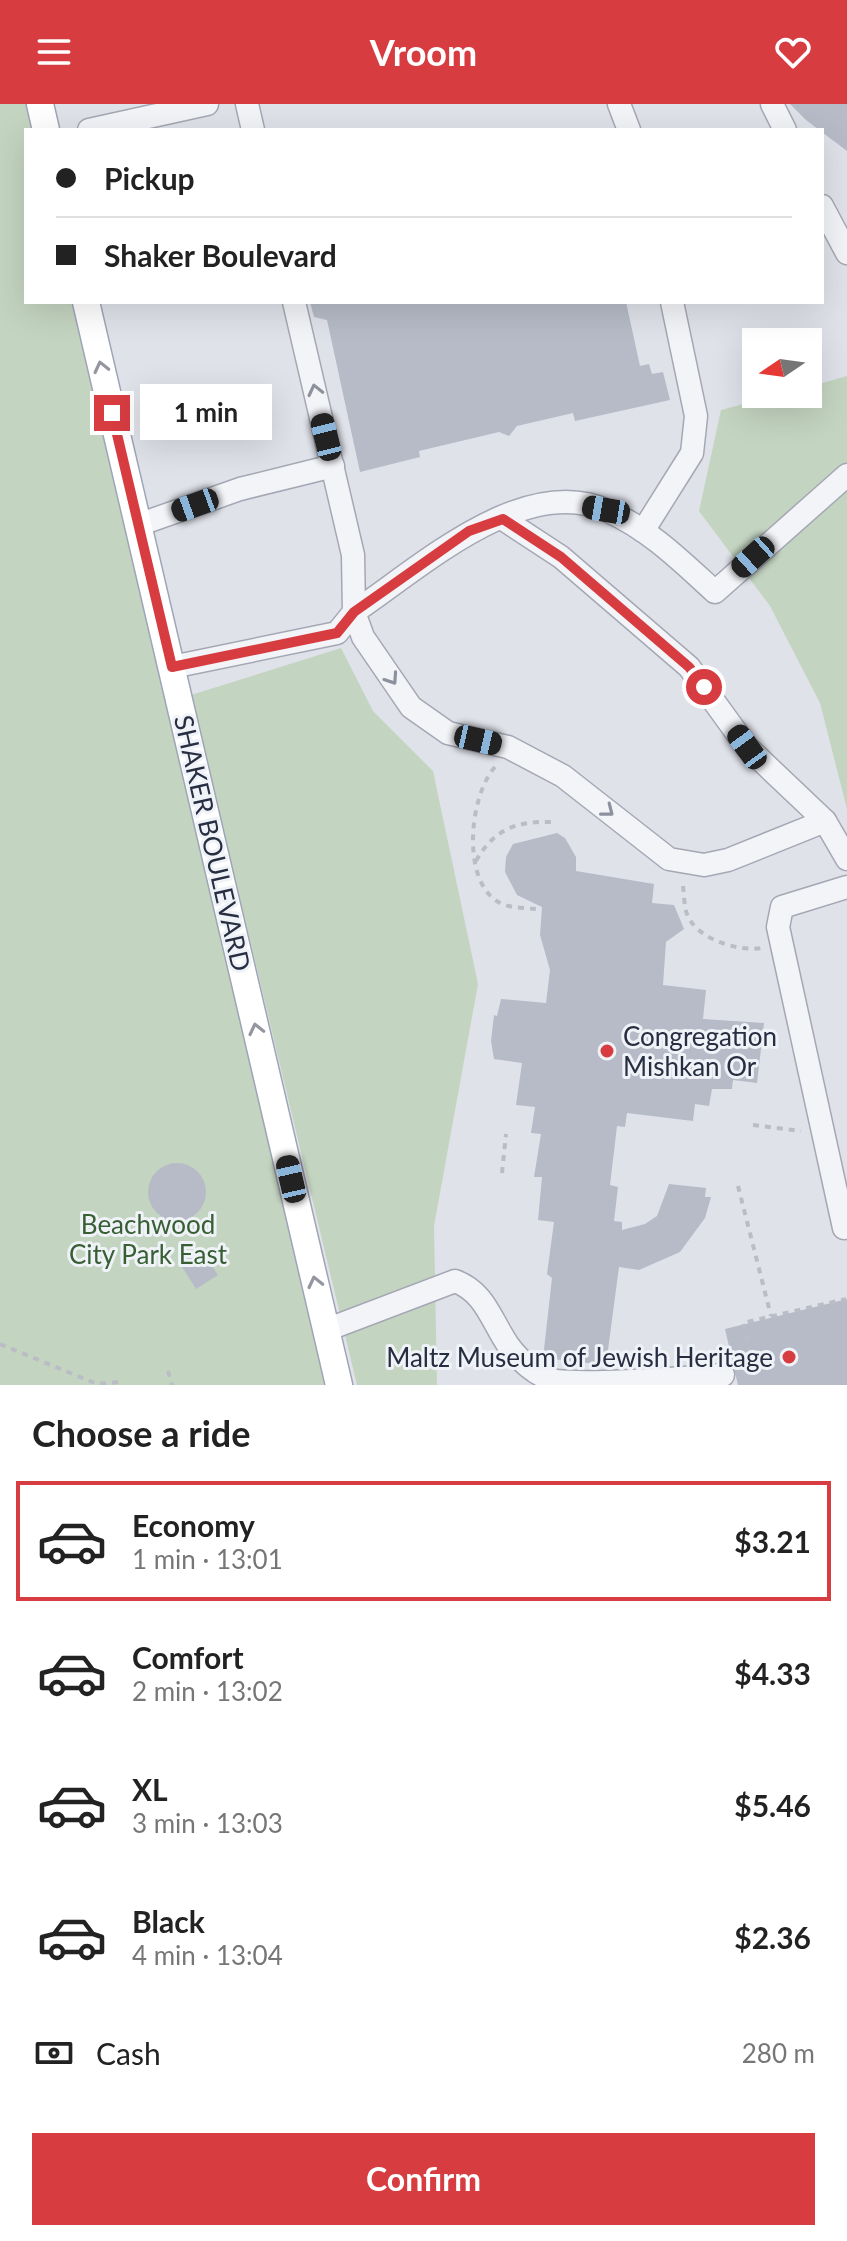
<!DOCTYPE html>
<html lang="en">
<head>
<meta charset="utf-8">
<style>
  body { margin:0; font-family:Lato,sans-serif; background:#f6f6f6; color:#222; height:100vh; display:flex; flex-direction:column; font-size:30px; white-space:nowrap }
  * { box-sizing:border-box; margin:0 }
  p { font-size:26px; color:#767676 }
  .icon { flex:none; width:44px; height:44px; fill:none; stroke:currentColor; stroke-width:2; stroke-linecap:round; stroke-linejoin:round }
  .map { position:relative; height:1281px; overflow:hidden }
  .details { display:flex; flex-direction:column; background:#fff; flex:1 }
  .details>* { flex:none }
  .banner { position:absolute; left:24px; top:24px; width:800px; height:176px; border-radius:0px; box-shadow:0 8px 32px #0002; display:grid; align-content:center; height:176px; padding:0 32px; background:#fff }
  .needle { width:52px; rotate:257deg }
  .buttons { position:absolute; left:742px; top:224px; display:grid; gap:16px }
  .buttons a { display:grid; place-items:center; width:80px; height:80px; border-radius:0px; background:#fff; box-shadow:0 8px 32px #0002; font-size:40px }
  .end { position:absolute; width:36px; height:36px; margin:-18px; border:10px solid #d73c41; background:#fff; box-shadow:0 0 0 4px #fff }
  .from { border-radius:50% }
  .bubble { position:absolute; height:56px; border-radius:0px; background:#fff; box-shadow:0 8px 32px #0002; font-size:26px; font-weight:700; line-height:56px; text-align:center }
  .car { position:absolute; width:24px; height:48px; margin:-24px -12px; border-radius:10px; box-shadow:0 0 6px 2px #0007; background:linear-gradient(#222 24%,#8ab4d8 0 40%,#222 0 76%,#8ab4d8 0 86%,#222 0) }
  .banner b { display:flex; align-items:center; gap:28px; height:76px; font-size:30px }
  .banner b+b { border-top:2px solid #e0e0e0 }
  .banner i { width:20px; height:20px; background:#222 }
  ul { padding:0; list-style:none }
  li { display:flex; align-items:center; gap:24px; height:120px; margin:0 16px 12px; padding:0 16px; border:4px solid transparent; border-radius:0px }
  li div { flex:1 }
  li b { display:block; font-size:30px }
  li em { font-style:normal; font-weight:700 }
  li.current { border-color:#d73c41 }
  li>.icon { width:72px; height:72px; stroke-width:1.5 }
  h2 { padding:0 32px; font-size:36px; line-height:96px }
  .pay { display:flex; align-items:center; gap:20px; height:88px; padding:0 32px; font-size:30px }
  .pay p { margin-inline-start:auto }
  .primary-button { display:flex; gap:16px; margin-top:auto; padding:16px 32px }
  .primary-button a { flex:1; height:92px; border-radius:0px; background:#d73c41; color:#fff; font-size:32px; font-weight:700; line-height:92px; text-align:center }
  header { display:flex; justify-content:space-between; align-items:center; height:104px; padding:0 32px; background:#d73c41; color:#fff; font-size:36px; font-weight:700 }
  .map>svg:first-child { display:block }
  .green { fill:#c3d4c0 }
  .building { fill:#b6bbc7 }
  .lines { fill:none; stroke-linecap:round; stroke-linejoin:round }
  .minor-casing { stroke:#a5a8b4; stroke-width:25 }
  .major-casing { stroke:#9ea5b6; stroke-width:29 }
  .path { stroke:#babdc5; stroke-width:4; stroke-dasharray:6 6; stroke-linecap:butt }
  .minor { stroke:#f3f4f8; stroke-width:22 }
  .major { stroke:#fff; stroke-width:26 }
  .oneway { stroke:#9396a0 }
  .oneway2 { stroke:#8d919d }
  .route { stroke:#d73c41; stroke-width:10 }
  .poi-dot { fill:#d73c41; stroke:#eff2f7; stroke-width:3 }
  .labels { text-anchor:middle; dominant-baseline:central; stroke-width:6; stroke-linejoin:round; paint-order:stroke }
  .street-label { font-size:26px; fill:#272e42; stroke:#eff2f7 }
  .poi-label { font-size:26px; fill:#272e42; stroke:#eff2f7; text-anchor:start }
  .park-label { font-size:26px; fill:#375f33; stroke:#eff2f7 }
</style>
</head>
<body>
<header><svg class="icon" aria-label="menu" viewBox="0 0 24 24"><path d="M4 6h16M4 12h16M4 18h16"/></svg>Vroom<svg class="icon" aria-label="heart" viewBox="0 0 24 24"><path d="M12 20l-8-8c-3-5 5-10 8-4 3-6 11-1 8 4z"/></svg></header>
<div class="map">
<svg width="847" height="1281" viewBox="0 0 847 1281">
  <rect width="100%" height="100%" fill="#e0e2ea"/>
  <g class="green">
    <polygon points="0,0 32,0 38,26 26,26 26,198 78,198 333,1281 0,1281"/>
    <polygon points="847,272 847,705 820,599 770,502 699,407 721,306 781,290 808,290 808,283"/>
    <polygon points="341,544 373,607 433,667 478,880 434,1122 437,1281 357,1281 191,591"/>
  </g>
  <g class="building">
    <polygon points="790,0 847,0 847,47 806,16"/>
    <polygon points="310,198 626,198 640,262 649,260 652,270 663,268 670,296 575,317 573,309 517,322 509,332 499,328 419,347 420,353 360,368 327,216 314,213"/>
    <polygon points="557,729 565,734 576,753 576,767 654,780 652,799 674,801 684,825 666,838 663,881 706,886 703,915 764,919 757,979 733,976 732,985 712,985 709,1002 695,1000 693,1017 627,1009 625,1023 617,1022 610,1081 618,1083 614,1117 622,1118 622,1126 645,1120 657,1112 669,1080 706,1084 705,1093 711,1093 705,1114 680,1148 639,1166 619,1163 606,1261 543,1254 552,1174 547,1170 554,1118 538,1116 542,1073 534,1073 541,1030 531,1029 535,1003 516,1001 522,959 494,955 491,937 494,911 497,912 501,895 546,899 550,866 540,831 542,803 517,791 505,768 506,753 513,740"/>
    <circle cx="177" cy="1088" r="29"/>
    <polygon points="200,1144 218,1171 196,1185 179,1158"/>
    <polygon points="847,1195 847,1281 738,1281 725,1225"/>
  </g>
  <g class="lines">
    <g class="minor-casing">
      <g id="minor">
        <polyline points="247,0 253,26"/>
        <polyline points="619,0 629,26"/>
        <polyline points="772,0 785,26"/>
        <polyline points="89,26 207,0"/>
        <polyline points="822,102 847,149"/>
        <polyline points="503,415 561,453 689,563 747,643 825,717 847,755"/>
        <polyline points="138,421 240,385 333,362"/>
        <polyline points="643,427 692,349 696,312 672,198"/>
        <polyline points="172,563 337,529 354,508 353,451 294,198"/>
        <path d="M 825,717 L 728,756 L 704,761 L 669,755 L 563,672 L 508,643 L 448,629 L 411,603 L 363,533 L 354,508 C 420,464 524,368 608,407 C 650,426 681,457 715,488 L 847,371"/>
        <polyline points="847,783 782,803 778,823 844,1124 847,1123"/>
        <path d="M 326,1226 L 455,1177 C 485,1188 491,1216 508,1241 C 520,1257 536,1272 556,1277 C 596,1281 679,1274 723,1271"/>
      </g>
    </g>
    <g class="major-casing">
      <g id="major">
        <polyline points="40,0 46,26"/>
        <polyline points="86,198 339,1281"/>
      </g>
    </g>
    <g class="path">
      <path d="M 495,663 C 469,691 459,785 505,801 C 514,804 526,804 536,805"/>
      <path d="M 476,757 C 494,725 516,717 552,718"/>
      <path d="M 683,782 C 684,790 684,799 686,807 C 693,834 737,848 762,844"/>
      <polyline points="753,1021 801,1027"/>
      <polyline points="502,1069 506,1030"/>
      <polyline points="738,1082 771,1212"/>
      <polyline points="0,1240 97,1280 119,1278"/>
      <polyline points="753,1261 743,1219 846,1195"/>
      <polyline points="168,1267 172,1281"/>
    </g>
    <use href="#minor" class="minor"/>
    <use href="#major" class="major"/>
  </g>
  <defs><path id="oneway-chevron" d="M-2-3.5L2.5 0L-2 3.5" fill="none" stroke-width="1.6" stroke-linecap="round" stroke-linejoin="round" transform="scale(2)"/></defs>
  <g class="oneway">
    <use href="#oneway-chevron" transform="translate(101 263) rotate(-103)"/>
    <use href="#oneway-chevron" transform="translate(256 925) rotate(-103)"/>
    <use href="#oneway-chevron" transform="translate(315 1178) rotate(-103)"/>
  </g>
  <g class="oneway2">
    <use href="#oneway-chevron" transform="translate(315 286) rotate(-103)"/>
    <use href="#oneway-chevron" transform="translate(392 575) rotate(56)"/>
    <use href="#oneway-chevron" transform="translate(608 707) rotate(38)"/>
  </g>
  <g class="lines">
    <polyline class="route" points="112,309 172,563 337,529 354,508 469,427 503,415 561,453 689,563 704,583"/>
  </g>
  <g class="poi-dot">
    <circle cx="607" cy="947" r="8"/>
    <circle cx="789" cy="1253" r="8"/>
  </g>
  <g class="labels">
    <g class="street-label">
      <text transform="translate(213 739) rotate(77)">SHAKER BOULEVARD</text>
    </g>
    <g class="poi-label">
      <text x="623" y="932">Congregation<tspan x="623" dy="30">Mishkan Or</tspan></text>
      <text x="773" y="1253" text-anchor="end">Maltz Museum of Jewish Heritage</text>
    </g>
    <g class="park-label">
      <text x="148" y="1120">Beachwood<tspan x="148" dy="30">City Park East</tspan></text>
    </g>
  </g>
</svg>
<div class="buttons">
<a><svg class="needle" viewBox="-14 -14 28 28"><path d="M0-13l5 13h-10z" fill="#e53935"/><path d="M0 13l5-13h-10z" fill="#767676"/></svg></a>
</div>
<i class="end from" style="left:704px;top:583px"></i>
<i class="end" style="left:112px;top:309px"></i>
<div class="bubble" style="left:140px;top:280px;width:132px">1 min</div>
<i class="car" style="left:326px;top:333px;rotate:346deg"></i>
<i class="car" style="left:195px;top:401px;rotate:250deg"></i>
<i class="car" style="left:606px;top:406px;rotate:280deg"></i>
<i class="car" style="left:753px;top:453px;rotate:228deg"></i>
<i class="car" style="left:478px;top:636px;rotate:103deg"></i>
<i class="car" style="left:747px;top:643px;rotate:324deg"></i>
<i class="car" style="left:291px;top:1075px;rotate:347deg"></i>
<div class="banner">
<b><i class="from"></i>Pickup</b>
<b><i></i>Shaker Boulevard</b>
</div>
</div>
<section class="details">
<h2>Choose a ride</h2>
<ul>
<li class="current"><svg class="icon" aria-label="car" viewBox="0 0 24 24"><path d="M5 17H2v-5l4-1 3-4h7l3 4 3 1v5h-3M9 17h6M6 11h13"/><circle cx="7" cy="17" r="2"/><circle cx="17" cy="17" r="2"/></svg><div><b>Economy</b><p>1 min · 13:01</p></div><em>$3.21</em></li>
<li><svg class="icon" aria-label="car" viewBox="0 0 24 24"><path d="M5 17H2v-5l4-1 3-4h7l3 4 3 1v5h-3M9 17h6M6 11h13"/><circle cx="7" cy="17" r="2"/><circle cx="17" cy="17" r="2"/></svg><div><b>Comfort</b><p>2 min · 13:02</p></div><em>$4.33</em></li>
<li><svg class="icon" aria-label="car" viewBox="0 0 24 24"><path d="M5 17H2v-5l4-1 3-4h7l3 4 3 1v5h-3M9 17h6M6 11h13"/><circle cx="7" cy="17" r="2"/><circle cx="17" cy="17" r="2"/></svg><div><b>XL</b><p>3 min · 13:03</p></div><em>$5.46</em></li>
<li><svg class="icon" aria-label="car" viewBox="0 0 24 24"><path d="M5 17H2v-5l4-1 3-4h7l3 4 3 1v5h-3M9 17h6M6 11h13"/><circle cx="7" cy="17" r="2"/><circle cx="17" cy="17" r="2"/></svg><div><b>Black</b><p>4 min · 13:04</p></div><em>$2.36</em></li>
</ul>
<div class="pay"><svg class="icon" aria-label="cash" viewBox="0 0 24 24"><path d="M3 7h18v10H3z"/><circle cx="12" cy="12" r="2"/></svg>Cash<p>280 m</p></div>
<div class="primary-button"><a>Confirm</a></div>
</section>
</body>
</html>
